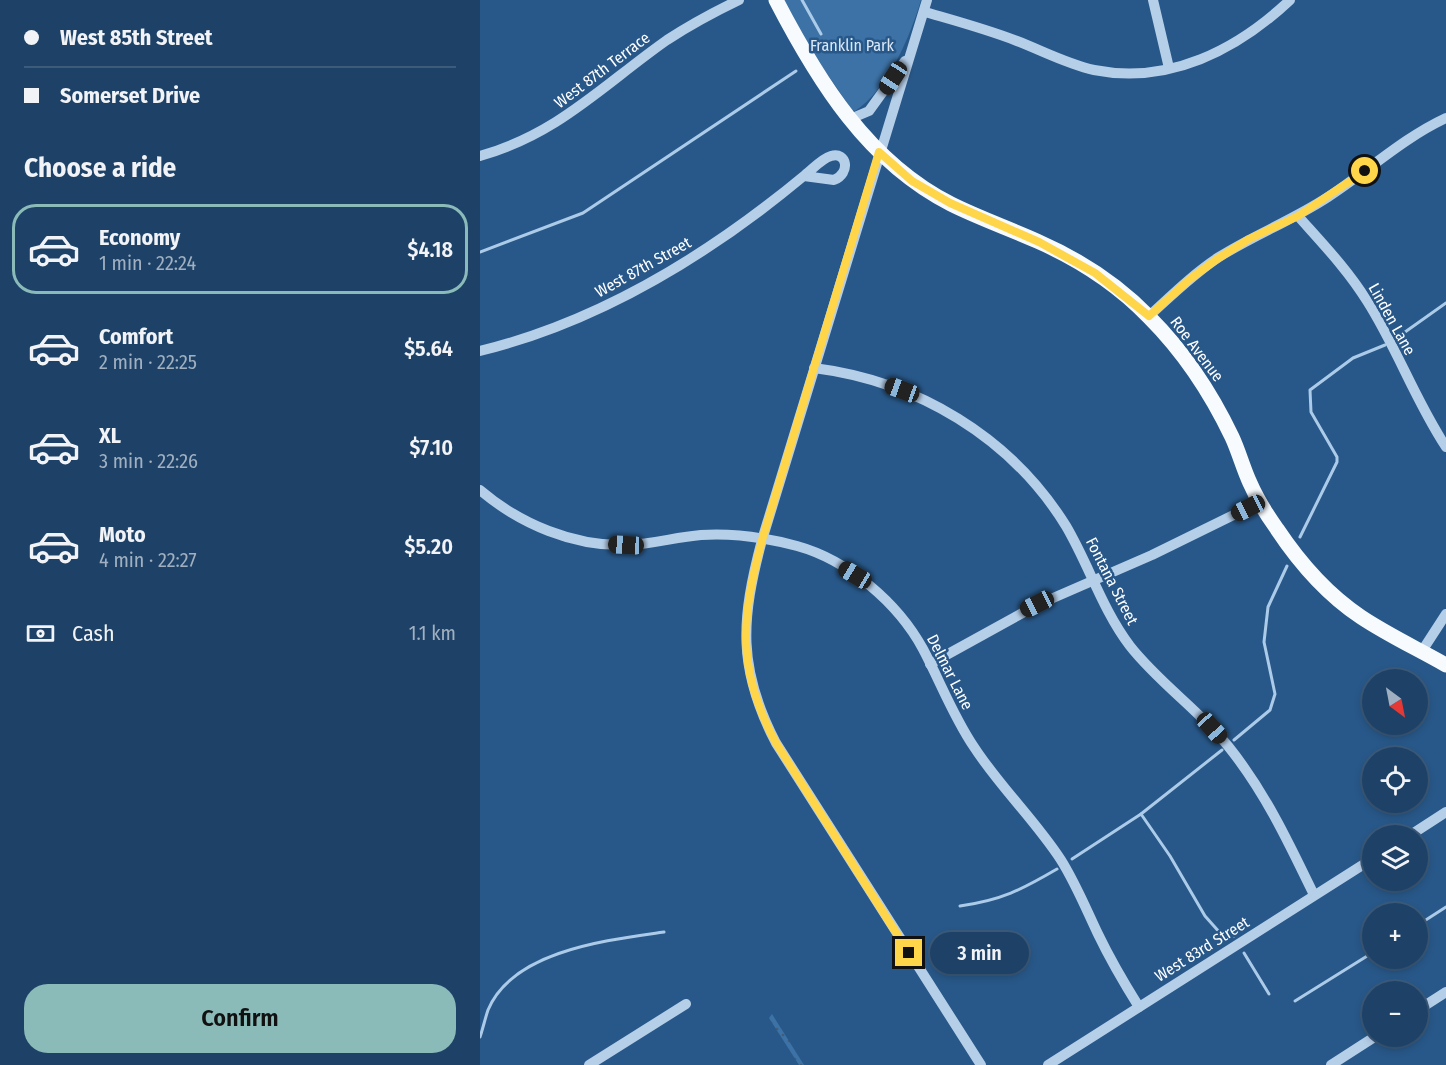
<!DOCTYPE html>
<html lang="en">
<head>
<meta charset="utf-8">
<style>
  body { margin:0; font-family:"Fira Sans Condensed",sans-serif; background:#2b4d70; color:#f1f3f6; height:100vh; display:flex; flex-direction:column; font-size:22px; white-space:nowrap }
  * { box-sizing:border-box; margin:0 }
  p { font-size:20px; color:#a1b0c0 }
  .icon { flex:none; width:33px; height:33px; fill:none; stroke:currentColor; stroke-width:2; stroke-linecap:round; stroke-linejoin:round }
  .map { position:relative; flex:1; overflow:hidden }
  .side { display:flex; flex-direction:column; background:#1e4267; width:480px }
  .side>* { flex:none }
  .hud { display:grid; align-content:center; height:132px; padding:0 24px; background:#1e4267 }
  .needle { width:39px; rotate:148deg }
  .tools { position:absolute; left:882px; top:669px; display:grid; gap:12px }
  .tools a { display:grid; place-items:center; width:66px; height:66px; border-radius:50%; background:#1e4267; box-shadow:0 3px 9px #0003,0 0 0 2px #3c5b7b; font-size:30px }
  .end { position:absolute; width:27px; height:27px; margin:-14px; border:8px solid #ffd54a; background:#111; box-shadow:0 0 0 3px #111 }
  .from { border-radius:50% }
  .bubble { position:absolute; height:42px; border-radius:21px; background:#1e4267; box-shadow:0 3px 9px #0003,0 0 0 2px #3c5b7b; font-size:20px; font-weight:600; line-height:42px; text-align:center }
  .car { position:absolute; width:18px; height:36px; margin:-18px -9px; border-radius:8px; box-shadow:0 0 4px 2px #0007; background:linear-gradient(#222 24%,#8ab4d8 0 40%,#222 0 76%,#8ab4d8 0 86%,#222 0) }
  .hud b { display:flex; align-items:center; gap:21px; height:57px; font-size:22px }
  .hud b+b { border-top:2px solid #3c5b7b }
  .hud i { width:15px; height:15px; background:#f1f3f6 }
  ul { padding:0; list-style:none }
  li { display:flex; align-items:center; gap:18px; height:90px; margin:0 12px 9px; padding:0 12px; border:3px solid transparent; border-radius:24px }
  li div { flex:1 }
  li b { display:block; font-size:22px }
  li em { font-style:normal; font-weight:600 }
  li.on { border-color:#8bbbb9 }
  li>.icon { width:54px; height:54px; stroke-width:1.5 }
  h2 { padding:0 24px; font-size:27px; line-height:72px }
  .pay { display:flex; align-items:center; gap:15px; height:66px; padding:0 24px; font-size:22px }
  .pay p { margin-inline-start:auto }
  .button { display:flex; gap:12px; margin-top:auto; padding:12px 24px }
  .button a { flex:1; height:69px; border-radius:24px; background:#8bbbb9; color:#111; font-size:24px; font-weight:600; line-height:69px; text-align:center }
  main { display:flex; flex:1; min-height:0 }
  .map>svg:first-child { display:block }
  .grass { fill:url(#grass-dots) }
  .park { fill:#3d72a6 }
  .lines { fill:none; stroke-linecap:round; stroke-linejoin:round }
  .stream { stroke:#abcbe9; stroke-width:3 }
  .minor { stroke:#b6cfe9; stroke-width:10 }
  .major { stroke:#f8fbfe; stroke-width:15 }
  .route { stroke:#ffd54a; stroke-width:8 }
  .labels { text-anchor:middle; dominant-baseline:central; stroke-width:5; stroke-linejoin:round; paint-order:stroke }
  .park-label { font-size:16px; fill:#dae8f7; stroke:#285889 }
  .street-label { font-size:16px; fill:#fff; stroke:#285889 }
</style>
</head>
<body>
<main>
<section class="side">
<div class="hud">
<b><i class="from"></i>West 85th Street</b>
<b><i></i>Somerset Drive</b>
</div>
<h2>Choose a ride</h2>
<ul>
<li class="on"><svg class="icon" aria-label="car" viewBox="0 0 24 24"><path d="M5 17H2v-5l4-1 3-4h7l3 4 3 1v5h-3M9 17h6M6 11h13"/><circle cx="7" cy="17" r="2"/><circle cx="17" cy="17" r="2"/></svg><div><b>Economy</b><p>1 min · 22:24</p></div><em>$4.18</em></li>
<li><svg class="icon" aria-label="car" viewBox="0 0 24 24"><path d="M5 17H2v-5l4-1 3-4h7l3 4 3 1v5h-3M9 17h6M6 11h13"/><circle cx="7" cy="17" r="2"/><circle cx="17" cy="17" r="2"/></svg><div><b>Comfort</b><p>2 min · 22:25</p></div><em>$5.64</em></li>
<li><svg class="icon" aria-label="car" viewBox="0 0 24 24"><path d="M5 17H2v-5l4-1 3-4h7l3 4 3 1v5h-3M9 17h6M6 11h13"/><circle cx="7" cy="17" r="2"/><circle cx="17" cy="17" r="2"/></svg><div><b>XL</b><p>3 min · 22:26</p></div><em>$7.10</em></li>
<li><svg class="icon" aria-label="car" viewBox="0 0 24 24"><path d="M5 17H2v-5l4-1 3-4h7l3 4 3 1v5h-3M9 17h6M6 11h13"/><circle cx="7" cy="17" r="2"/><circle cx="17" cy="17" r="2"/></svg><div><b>Moto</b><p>4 min · 22:27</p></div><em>$5.20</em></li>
</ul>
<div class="pay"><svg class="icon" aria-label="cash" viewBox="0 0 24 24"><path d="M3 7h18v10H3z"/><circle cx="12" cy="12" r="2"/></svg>Cash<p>1.1 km</p></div>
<div class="button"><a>Confirm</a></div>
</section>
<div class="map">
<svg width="966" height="1065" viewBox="0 0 966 1065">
  <defs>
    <pattern id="grass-dots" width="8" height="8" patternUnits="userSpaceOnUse" patternTransform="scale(1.5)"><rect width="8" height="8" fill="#3d72a6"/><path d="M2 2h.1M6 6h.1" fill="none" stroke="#455d74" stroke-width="1.8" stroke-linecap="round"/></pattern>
  </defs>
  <rect width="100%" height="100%" fill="#285889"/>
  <polygon class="grass" points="292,1014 324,1065 319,1065 289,1018"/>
  <path class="park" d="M 296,0 L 441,0 C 430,37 408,89 375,111 L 372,110 Z"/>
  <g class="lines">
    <g class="stream">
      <polyline points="322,0 341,34"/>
      <polyline points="0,252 103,213 316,71"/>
      <polyline points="918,337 966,303"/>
      <polyline points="820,537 857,462 857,457 831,412 830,390 873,358 905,345"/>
      <polyline points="754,740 790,710 795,694 784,642 788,607 807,566"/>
      <polyline points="661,814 742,750"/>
      <polyline points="592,859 661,814 690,856 725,916 741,934 754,936"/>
      <path d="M 480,906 C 522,900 541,890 577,869"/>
      <polyline points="938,925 966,907"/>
      <polyline points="764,953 789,994"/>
      <polyline points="815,1001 892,953"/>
      <path d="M 0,1037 C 3,1028 5,1019 8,1010 C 33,950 129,940 184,932"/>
    </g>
    <g class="minor">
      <path d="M 447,0 L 282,540 C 261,619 257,668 296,743 L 501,1065"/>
      <polyline points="673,0 689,68"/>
      <path d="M 445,12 C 476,21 506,29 537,41 C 563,51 587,64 614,70 C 689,85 757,50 810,0"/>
      <polyline points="370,119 389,111 425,61"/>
      <path d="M 0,156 C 78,134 123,85 187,40 C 210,25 234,12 259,0"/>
      <path d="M 818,216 C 842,243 868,270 887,301 C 917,348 935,400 966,447"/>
      <path d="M 669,316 C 691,296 713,274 739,257 C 774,235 813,220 848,197 C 888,171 923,138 966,118"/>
      <path d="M 0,351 C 122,321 230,254 325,175 C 333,169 341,159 351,156 C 367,151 371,173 354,180 L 324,176"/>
      <path d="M 334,368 C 437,381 531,437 586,526 C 609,565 622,609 650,646 C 679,683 719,710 748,746 C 785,792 809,843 834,895"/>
      <path d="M 0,490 C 40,524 94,547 148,545 C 173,544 196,537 221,535 C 252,533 287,538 317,546 C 368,560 418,603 443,649 C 460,681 473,716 494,747 C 520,787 555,820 581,860 C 596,884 606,909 618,934 C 630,959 644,983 659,1007"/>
      <polyline points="942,651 966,614"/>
      <polyline points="450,664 557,605 672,555 780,502"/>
      <polyline points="929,836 966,812"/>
      <polyline points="938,1010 966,992"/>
      <polyline points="109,1065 206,1004"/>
      <polyline points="568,1065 892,859"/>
      <polyline points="851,1065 896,1036"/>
    </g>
    <path class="major" d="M 296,0 C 338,81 388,162 471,204 C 499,218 528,228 557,241 C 598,259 638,285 669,317 C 704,352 731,393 752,437 C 759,452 763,468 770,483 C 777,499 787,515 797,529 C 819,562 848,595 881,617 C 908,635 938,649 966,665"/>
  </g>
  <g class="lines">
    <path class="route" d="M 429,953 L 296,743 C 256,669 261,619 282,540 L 399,152 L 432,181 L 470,203 L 559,242 L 615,273 L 669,316 L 710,279 L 737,259 L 769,239 L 818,216 L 885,171"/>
  </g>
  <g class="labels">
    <g class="park-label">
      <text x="372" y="45">Franklin Park</text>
    </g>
    <g class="street-label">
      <text transform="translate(122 70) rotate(-37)">West 87th Terrace</text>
      <text transform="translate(163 267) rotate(-29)">West 87th Street</text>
      <text transform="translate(912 319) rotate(61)">Linden Lane</text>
      <text transform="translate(717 349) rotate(53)">Roe Avenue</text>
      <text transform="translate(632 581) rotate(63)">Fontana Street</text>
      <text transform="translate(470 672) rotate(63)">Delmar Lane</text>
      <text transform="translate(722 949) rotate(-32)">West 83rd Street</text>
    </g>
  </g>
</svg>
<div class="tools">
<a><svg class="needle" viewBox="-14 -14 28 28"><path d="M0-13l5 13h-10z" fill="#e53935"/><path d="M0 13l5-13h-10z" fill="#a1b0c0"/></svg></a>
<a><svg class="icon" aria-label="locate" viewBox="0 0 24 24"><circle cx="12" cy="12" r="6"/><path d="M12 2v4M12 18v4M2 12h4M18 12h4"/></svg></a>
<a><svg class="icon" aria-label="layers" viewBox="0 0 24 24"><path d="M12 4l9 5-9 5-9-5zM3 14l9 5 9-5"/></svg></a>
<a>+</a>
<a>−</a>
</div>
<i class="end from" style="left:885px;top:171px"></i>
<i class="end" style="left:429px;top:953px"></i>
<div class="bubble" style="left:450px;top:932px;width:99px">3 min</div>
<i class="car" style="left:413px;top:78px;rotate:213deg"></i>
<i class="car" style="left:422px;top:390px;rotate:290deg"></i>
<i class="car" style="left:768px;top:508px;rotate:243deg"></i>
<i class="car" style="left:146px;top:545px;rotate:273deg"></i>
<i class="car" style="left:375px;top:575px;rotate:301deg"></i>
<i class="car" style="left:557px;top:604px;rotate:243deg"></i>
<i class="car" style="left:732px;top:728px;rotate:138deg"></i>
</div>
</main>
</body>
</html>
